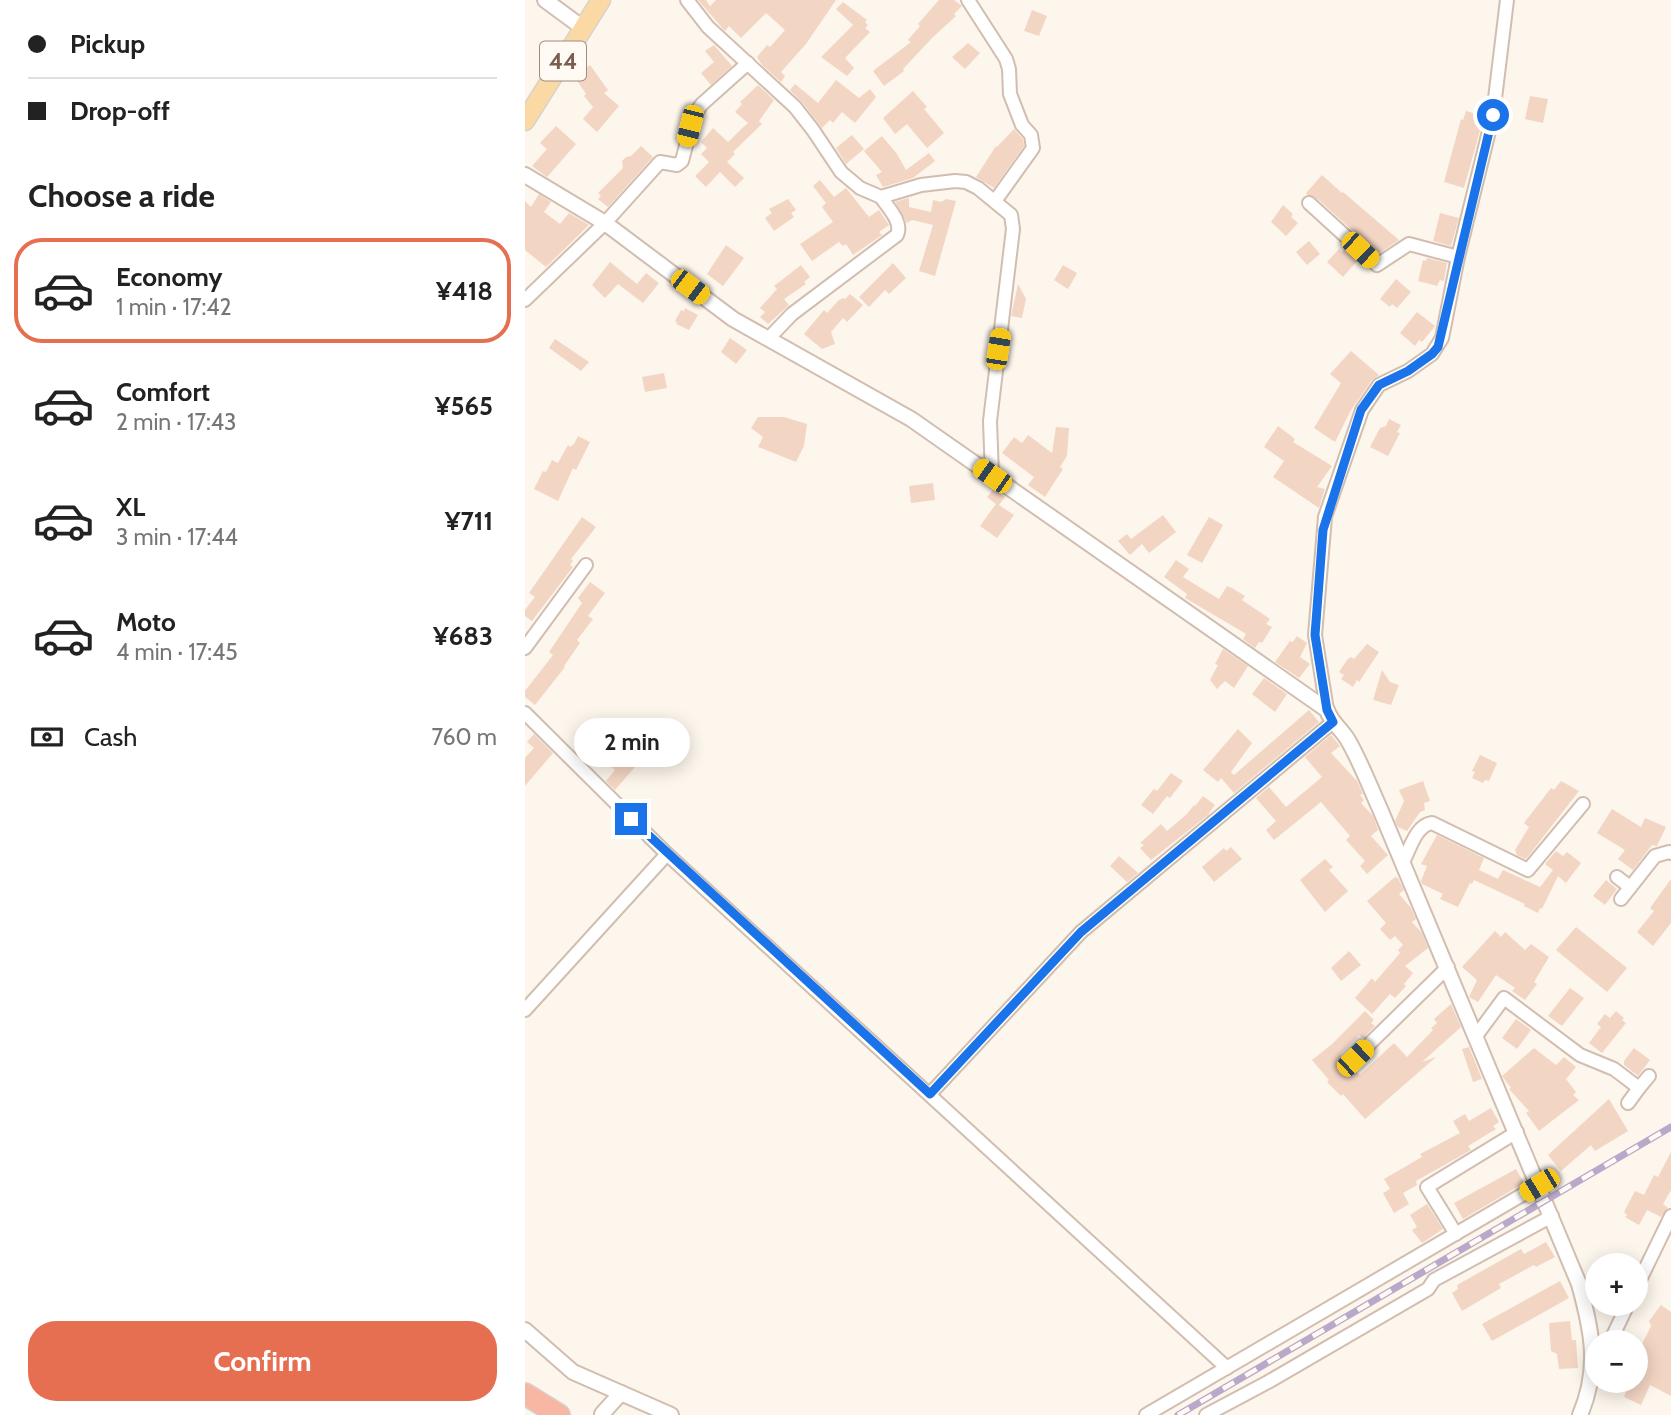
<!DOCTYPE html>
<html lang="en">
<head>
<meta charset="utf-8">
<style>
  body { margin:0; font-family:Cabin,sans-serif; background:#f6f6f6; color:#222; height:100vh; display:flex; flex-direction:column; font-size:26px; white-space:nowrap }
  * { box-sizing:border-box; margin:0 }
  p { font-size:23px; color:#767676 }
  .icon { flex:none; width:38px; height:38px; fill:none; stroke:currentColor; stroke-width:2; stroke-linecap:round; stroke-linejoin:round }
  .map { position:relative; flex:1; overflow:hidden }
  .panel { display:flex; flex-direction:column; background:#fff; width:525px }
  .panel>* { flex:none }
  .guide { display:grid; align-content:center; height:154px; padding:0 28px; background:#fff }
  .controls { position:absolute; left:1060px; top:1253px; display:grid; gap:14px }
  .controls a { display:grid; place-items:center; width:63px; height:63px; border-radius:50%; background:#fff; box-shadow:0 4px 18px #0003; font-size:35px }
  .end { position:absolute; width:32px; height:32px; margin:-16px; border:9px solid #1a73e8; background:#fff; box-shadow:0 0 0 4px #fff }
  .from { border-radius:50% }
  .bubble { position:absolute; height:49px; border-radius:24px; background:#fff; box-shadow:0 4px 18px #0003; font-size:23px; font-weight:700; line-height:49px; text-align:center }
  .car { position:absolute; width:21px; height:42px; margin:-21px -10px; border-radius:9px; box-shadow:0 0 5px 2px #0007; background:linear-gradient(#f5c518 24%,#345 0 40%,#f5c518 0 76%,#345 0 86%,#f5c518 0) }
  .guide b { display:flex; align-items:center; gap:24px; height:66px; font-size:26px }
  .guide b+b { border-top:2px solid #e0e0e0 }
  .guide i { width:18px; height:18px; background:#222 }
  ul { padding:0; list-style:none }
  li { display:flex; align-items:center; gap:21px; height:105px; margin:0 14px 10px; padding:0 14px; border:4px solid transparent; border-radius:28px }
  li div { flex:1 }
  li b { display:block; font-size:26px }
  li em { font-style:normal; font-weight:700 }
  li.active { border-color:#e76f51 }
  li>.icon { width:63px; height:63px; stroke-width:1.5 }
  h2 { padding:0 28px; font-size:32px; line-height:84px }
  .pay { display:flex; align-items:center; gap:18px; height:77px; padding:0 28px; font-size:26px }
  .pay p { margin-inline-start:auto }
  .button { display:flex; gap:14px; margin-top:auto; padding:14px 28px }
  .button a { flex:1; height:80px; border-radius:28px; background:#e76f51; color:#fff; font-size:28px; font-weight:700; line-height:80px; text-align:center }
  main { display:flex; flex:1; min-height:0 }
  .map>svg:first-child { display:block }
  .building { fill:#f3d5c3 }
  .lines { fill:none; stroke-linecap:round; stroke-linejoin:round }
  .minor-casing { stroke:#d1beb0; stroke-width:16 }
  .tertiary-casing { stroke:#d1beb0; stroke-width:18 }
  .primary-casing { stroke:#dad1cd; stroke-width:21 }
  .motorway-casing { stroke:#dad1cd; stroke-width:24 }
  .minor { stroke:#fff; stroke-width:12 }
  .tertiary { stroke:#fff; stroke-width:14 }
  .primary { stroke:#fbd9a5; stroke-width:18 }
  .motorway { stroke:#f7b7a3; stroke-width:21 }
  .rail-casing { stroke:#b9a8c9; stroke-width:7 }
  .rail { stroke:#fffaf3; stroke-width:4.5; stroke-dasharray:13; stroke-linecap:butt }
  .route { stroke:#1a73e8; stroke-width:9 }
  .labels { text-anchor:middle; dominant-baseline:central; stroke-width:7; stroke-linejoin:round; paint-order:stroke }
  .shield { fill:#fffaf3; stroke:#a28b7f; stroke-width:2 }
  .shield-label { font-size:23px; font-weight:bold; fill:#7a5c4d }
</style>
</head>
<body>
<main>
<section class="panel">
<div class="guide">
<b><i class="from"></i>Pickup</b>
<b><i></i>Drop-off</b>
</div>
<h2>Choose a ride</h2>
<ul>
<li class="active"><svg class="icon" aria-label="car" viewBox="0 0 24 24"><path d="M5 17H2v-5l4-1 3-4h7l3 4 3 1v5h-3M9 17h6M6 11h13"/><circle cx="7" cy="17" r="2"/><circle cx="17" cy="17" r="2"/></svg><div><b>Economy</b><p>1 min · 17:42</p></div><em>¥418</em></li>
<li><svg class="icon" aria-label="car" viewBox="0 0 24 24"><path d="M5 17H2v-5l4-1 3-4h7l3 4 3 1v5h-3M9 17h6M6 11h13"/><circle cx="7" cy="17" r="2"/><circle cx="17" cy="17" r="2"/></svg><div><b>Comfort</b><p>2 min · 17:43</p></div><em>¥565</em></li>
<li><svg class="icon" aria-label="car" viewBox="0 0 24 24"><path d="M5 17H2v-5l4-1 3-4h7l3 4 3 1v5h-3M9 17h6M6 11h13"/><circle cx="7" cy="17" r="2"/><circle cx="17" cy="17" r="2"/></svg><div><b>XL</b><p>3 min · 17:44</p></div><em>¥711</em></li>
<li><svg class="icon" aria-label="car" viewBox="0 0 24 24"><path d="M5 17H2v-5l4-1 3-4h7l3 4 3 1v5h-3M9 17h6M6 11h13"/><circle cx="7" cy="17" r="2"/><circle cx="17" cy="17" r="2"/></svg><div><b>Moto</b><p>4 min · 17:45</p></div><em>¥683</em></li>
</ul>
<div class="pay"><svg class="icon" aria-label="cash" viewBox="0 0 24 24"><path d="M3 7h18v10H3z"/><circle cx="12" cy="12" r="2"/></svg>Cash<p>760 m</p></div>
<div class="button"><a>Confirm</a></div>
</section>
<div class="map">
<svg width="1146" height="1415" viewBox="0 0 1146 1415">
  <rect width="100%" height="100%" fill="#fdf6ec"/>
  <g class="building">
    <polygon points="173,0 181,0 185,6 191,0 311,0 281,44 256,72 260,76 256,82 237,65 232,57 242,45 245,47 260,30 241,13 216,38 204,26 200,31"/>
    <polygon points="414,0 429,0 437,6 429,14 431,16 407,38 378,69 379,71 359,86 348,71 386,42 383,40 395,26 393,24"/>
    <polygon points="318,2 342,20 340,22 343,25 340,28 345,32 320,58 329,68 322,76 296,57 328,25 311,9"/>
    <polygon points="507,10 522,16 514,36 499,31"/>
    <polygon points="443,43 455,53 440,69 427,57"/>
    <polygon points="189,45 207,66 186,85 176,73 189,62 180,51"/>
    <polygon points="65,65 83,90 79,93 94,106 72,132 58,119 68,107 59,96 61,94 49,76"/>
    <polygon points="311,80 334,98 345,89 351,97 330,123 317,112 308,123 305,120 297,128 277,102 265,90 270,84 293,103"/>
    <polygon points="233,85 249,100 234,121 237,124 208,152 210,154 202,162 219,178 210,187 195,172 181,187 170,176 184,162 176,154 182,148 176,142 188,128 203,142 214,131 223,123 210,112 217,104 215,102"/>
    <polygon points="388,91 402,107 399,109 419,133 402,148 382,124 370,134 358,118"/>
    <polygon points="1005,96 1023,99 1018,123 1000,119"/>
    <polygon points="941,111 959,116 939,188 919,182 936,119 938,120"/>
    <polygon points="31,126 51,144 22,177 7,166 22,149 15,143"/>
    <polygon points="489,129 498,139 499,146 469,188 451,177 471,146 472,147"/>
    <polygon points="327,135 339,149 321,164 311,148"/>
    <polygon points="357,136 372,154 381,170 404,153 410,161 388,178 358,187 351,175 357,172 339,151"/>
    <polygon points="116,146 128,157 83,207 73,199 76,196 73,193 98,168 97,161 101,157 106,156"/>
    <polygon points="797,175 817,193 818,192 874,240 853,254 794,200 782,195 781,193"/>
    <polygon points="295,180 309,197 321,188 344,217 354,210 364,225 354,232 357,235 328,255 321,244 318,246 314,242 287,261 275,244 308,222 297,207 301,203 288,186"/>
    <polygon points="14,194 26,202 19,212 35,224 44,213 64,225 21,267 0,250 0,201 6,207"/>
    <polygon points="384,198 384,207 406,212 408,200 416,202 421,199 431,201 410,276 394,271 408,225 387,220 382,223 370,202"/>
    <polygon points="263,199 271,210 266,213 269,217 249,231 240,218 247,213 244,209"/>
    <polygon points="758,205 768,214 766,217 773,223 761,236 746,222"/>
    <polygon points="915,213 934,218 926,246 908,241"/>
    <polygon points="784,241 795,254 782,265 771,252"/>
    <polygon points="201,245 219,258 198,286 182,274"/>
    <polygon points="820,248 833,260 818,277 802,262 814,249 817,252"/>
    <polygon points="902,258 922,263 919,281 915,280 912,286 893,281 898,260 901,261"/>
    <polygon points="85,262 112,284 121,273 134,283 118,303 93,284 80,298 67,285"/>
    <polygon points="368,263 381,278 364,294 360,290 344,307 334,297"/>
    <polygon points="276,265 285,277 279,282 281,284 259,299 264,305 243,324 235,317 240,312 235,308 252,289 249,286"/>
    <polygon points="538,265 552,273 543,289 529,280"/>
    <polygon points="871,279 886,292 872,308 867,304 865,307 855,299"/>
    <polygon points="493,284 501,299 497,318 486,316"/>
    <polygon points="325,294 338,305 322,322 318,318 306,332 310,344 297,349 279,334 299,310 302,313 314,300 318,298 320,299"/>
    <polygon points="160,308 173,315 164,330 151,324 152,322 150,321 156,310 159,311"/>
    <polygon points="892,312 910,326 897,342 894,340 890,346 875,333"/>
    <polygon points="205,338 222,350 211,364 196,352"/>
    <polygon points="30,339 64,362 56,371 24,348"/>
    <polygon points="826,351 854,375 847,380 826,410 810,442 789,428 816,383 805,374"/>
    <polygon points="139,373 142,388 120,392 117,377"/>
    <polygon points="233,417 259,417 282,424 279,446 271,462 233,447 238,437 226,428"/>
    <polygon points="864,419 876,425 872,432 875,433 863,456 845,447 855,428 861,426"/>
    <polygon points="753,426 770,439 768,442 807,466 792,487 800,489 794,508 748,477 759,461 739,447"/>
    <polygon points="531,427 544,428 542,456 535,467 538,469 520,497 503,485 509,477 477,453 489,437 497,443 503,435 527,453"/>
    <polygon points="53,436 65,442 51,470 48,468 33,501 9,489 18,471 21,472 27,460 33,463 43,445 45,447 49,444"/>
    <polygon points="408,483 410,500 386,503 384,486"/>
    <polygon points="469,489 480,497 474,505 489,515 472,538 455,526 471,504 462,497"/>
    <polygon points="638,515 651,532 624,553 617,544 605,555 593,541 602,534 606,539"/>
    <polygon points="57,517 71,527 46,559 48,561 45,565 48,567 7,621 0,616 0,610 10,597 4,593"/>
    <polygon points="684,517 698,525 677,563 662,555"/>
    <polygon points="651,560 664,569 658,577 694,599 702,586 707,588 720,596 717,600 745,619 741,624 747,627 737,643 734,642 730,648 718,639 721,634 718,632 660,598 662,594 639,577"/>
    <polygon points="65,582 80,593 63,616 68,619 52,640 55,643 39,666 40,667 10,705 0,697 0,691 28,655 24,652 57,603 53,598"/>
    <polygon points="772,636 782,643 775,657 785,664 774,678 750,662 765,641 768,642"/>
    <polygon points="842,644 854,652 834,682 832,680 828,687 816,679 819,675 814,672 822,660 826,657 829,659"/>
    <polygon points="698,649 723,666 709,688 700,681 692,689 685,680 693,665 690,664"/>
    <polygon points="857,670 865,682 874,685 866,705 848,700"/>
    <polygon points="739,678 762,694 750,712 727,694"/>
    <polygon points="784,710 794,722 709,793 696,778 693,782 678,770 713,729 727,743 706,772 709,775"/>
    <polygon points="123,730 134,739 90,790 81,781 90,770 82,763 105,737 112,743"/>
    <polygon points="9,734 28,753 0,786 0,758 9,748 2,742"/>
    <polygon points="806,735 815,746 806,753 832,781 838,794 835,795 839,800 836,803 848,816 853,830 846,836 863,855 842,874 835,866 840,861 821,840 825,836 796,802 749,840 741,830 751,821 731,798 744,787 761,807 797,777 780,757"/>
    <polygon points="955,755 972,763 964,781 960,780 958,783 947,778 950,772 947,771"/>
    <polygon points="646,773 658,781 645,798 642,796 628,814 616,805 629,789 632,791"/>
    <polygon points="898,781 905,801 899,803 900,810 895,812 882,831 873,827 870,821 879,801 874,790"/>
    <polygon points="1036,781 1054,791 1001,859 992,855 990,850 1004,827 999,823 1026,788 1029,790"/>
    <polygon points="678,796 690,805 683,815 626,860 615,848 619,845 615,843 636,824 642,831 662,814 669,805 670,806"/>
    <polygon points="1087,809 1116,827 1120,818 1141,827 1132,846 1127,845 1108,870 1093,859 1100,850 1072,833"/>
    <polygon points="912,835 959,858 954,870 973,879 978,870 1015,887 1028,870 1020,864 1031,851 1038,856 1042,852 1056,863 1041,883 1033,876 1017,909 1015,908 1013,913 999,906 1000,904 949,880 947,884 945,883 933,907 915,899 918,894 897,884 896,881 902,866 896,864"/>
    <polygon points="706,847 717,859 689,882 677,867 699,848 701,851"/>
    <polygon points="594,856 613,873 602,882 585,866"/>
    <polygon points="800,859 808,867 804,870 823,891 800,912 775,880"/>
    <polygon points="870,877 873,878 879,890 874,894 886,908 891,919 887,922 897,933 903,948 880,966 888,973 879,984 881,986 870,998 865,994 847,1014 830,998 847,978 850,982 875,953 873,950 878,945 870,936 865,940 855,929 861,923 842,901"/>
    <polygon points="1146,879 1146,923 1128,946 1112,932 1129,911 1125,908"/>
    <polygon points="1081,880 1092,889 1080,905 1068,896"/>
    <polygon points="1051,927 1102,968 1082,992 1031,950"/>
    <polygon points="970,931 976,937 980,932 1000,950 1006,944 1024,957 1009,982 1012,984 1000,1000 987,991 990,988 971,975 953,1002 944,997 952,980 937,967"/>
    <polygon points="824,951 836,965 816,981 806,968"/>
    <polygon points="1045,988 1059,998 1037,1026 1023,1016"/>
    <polygon points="926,1004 936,1027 897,1062 911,1057 840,1119 818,1094 816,1096 802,1082 804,1080 787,1060 806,1045 840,1011 849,1020 846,1023 850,1026 838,1038 834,1035 815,1054 823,1064 835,1075 869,1043 882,1057 908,1030 906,1028 912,1023 909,1019"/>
    <polygon points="1091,1011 1099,1018 1097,1020 1101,1023 1077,1053 1064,1043 1076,1027 1072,1024 1080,1014 1085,1018"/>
    <polygon points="991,1019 1006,1030 992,1049 977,1038"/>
    <polygon points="944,1047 957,1079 948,1082 937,1049"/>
    <polygon points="1009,1048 1031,1065 1039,1057 1051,1067 1041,1079 1051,1092 1048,1095 1054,1100 1014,1131 1001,1113 1004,1111 984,1089 986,1088 977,1076"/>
    <polygon points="1109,1048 1125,1060 1113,1076 1099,1065 1099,1061"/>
    <polygon points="1084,1099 1103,1131 1070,1151 1066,1145 1036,1171 1023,1155"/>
    <polygon points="966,1108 974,1122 968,1126 971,1129 943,1146 946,1150 891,1181 892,1185 878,1193 884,1204 869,1213 858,1193 865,1189 859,1179 897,1157 895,1154 935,1133 928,1121 940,1114 944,1121"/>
    <polygon points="1146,1152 1146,1190 1138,1204 1143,1208 1136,1217 1122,1210 1114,1225 1100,1217 1102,1215 1099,1212 1110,1191 1119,1195 1129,1175 1133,1177"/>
    <polygon points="991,1169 999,1183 938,1219 929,1203"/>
    <polygon points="902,1204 918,1229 897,1243 887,1230 892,1227 885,1215"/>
    <polygon points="1021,1242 1030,1257 1011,1267 1009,1265 974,1284 976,1288 937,1311 927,1293 933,1289 932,1285 996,1249 999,1254"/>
    <polygon points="1035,1281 1044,1298 967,1341 957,1324"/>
    <polygon points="1136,1305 1146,1312 1146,1396 1125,1385 1116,1405 1099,1397 1102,1390 1099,1389 1103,1381 1111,1381 1111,1356 1126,1326 1124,1321"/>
    <polygon points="1045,1321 1047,1340 1051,1340 1053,1368 1034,1369 1032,1354 1026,1351 1024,1323"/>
  </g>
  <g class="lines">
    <g class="minor-casing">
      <g id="minor">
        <polyline points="162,0 183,27 270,107 288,130 316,172 335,188 356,197 396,185 430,181 441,182 453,188 486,215 488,229 465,421 467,476"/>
        <polyline points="443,0 481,59 484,69 485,94 497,125 506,135 508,148 470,201"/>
        <polyline points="784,203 852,265 884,244 933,257"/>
        <polyline points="0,300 80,223 135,162 152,165 157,161 169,115 177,104 223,63"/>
        <path d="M 244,338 L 267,314 L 372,235 C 378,222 363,208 356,197"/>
        <polyline points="0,648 61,565"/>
        <polyline points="802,710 790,635 800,517 837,410 854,385 883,371 907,354 917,338 933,257 968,115 982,0"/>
        <polyline points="0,713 142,854 702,1368"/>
        <path d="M 878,862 C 885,849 891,825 907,823 L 1003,870 L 1058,804"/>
        <polyline points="1092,877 1105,887"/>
        <polyline points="1096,899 1130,856 1144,852 1146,853"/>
        <polyline points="0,1010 142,854"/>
        <polyline points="951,1036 979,998 1055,1055 1089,1069 1114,1088 1124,1076"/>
        <polyline points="830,1058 923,967"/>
        <polyline points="405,1094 556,932 808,722"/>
        <polyline points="1103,1103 1114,1088"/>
        <polyline points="931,1234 902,1187 992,1132"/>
        <polyline points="1111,1288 1146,1216"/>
        <polyline points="1085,1342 1103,1304"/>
        <polyline points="621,1415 1014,1185"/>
        <polyline points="681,1415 743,1382 903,1289 909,1280 1027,1216"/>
      </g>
    </g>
    <g class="tertiary-casing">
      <g id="tertiary">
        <polyline points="20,0 58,28"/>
        <path d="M 0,175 L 80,223 L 208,319 L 386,419 L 802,710 C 806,723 818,730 824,742 C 836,763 845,787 855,809 L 1054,1284 C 1067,1331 1075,1368 1055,1415"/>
        <polyline points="0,1330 48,1372 146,1415"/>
        <polyline points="77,1414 96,1393"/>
      </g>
    </g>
    <g class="primary-casing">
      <polyline id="primary" points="0,121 76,0"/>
    </g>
    <g class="motorway-casing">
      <polyline id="motorway" points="0,1394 34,1415"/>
    </g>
    <use href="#minor" class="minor"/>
    <use href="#tertiary" class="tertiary"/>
    <use href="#primary" class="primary"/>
    <use href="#motorway" class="motorway"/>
    <g class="rail-casing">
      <polyline id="rail" points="653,1415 1146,1127"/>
    </g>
    <use href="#rail" class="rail"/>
  </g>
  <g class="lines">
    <polyline class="route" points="106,819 405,1094 556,932 808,722 802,710 790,635 798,530 836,410 854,385 883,371 907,354 913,347 968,115"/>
  </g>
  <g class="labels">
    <rect class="shield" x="15" y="41.5" width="46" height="39" rx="5"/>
    <g class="shield-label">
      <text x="38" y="61">44</text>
    </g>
  </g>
</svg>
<div class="controls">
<a>+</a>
<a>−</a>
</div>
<i class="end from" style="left:968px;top:115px"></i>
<i class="end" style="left:106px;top:819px"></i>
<div class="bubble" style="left:49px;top:718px;width:116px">2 min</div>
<i class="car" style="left:165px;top:126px;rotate:194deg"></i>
<i class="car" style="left:835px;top:250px;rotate:133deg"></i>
<i class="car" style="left:165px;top:287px;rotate:127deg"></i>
<i class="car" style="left:473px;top:349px;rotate:9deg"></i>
<i class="car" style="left:467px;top:476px;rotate:305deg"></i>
<i class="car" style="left:830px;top:1058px;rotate:46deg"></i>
<i class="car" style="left:1014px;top:1185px;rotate:239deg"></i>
</div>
</main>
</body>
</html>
